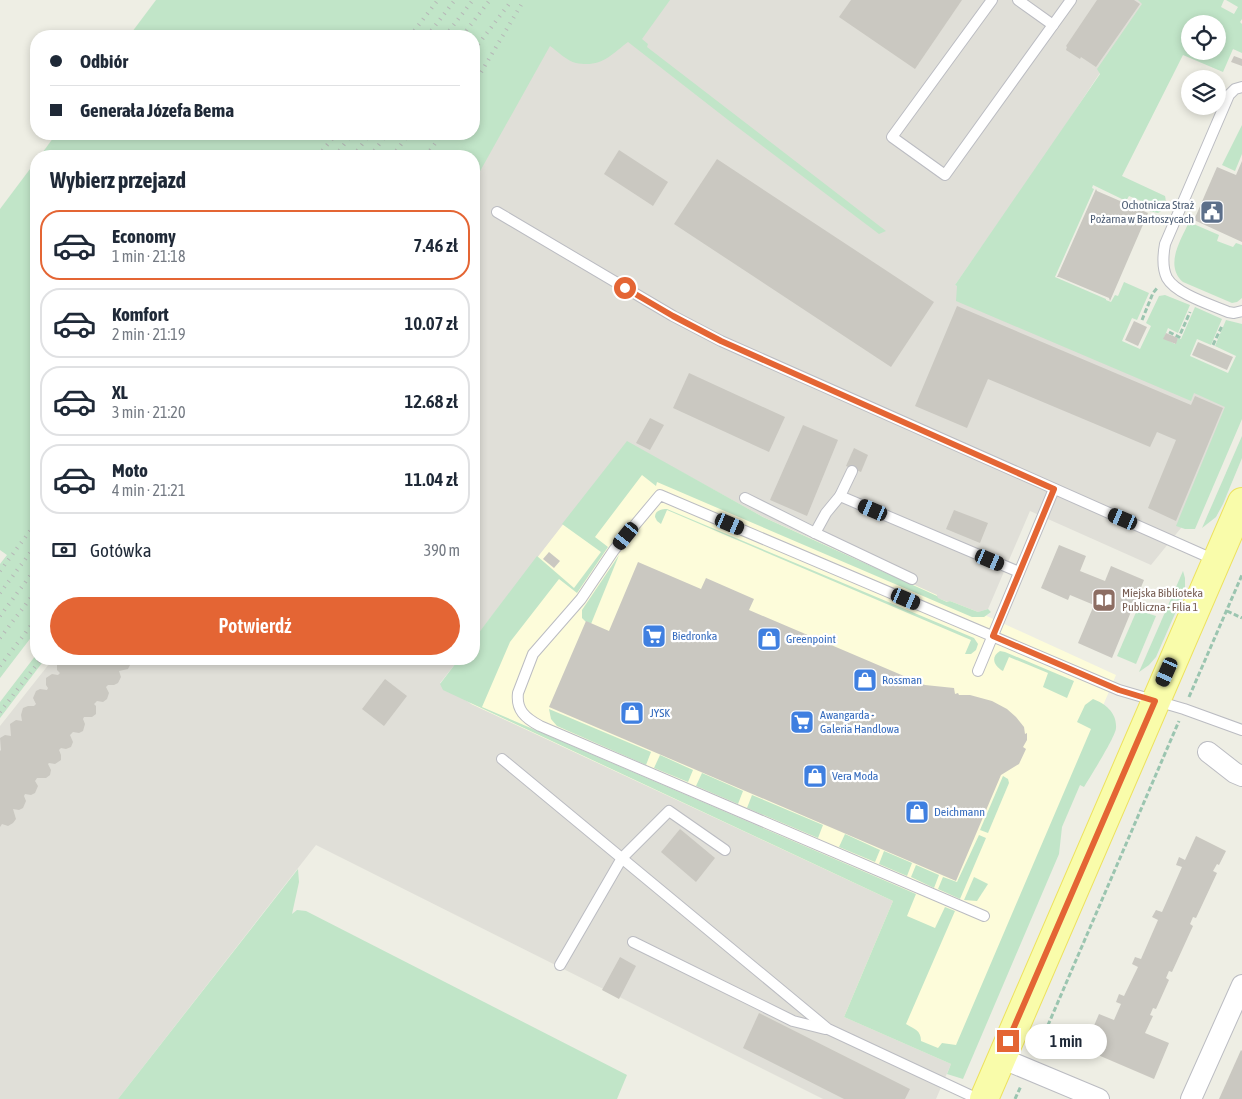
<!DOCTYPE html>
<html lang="pl">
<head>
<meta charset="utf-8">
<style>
  body { margin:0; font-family:"Asap Condensed",sans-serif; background:#f6f6f7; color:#1f2937; height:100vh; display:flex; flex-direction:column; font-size:19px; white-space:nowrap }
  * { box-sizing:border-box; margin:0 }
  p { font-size:16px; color:#747a83 }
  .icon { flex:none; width:28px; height:28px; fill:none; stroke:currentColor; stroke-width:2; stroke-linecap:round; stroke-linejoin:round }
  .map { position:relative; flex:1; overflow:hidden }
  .drawer { position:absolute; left:30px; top:150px; width:450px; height:515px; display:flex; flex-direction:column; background:#fff; border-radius:20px; box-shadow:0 2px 8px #0003 }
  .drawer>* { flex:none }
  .top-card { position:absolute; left:30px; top:30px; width:450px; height:110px; border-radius:20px; box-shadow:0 2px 8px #0003; display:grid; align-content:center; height:110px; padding:0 20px; background:#fff }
  .fabs { position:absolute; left:1181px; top:15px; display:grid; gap:10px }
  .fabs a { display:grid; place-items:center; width:45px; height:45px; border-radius:50%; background:#fff; box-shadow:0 2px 8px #0003; font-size:25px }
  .end { position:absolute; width:22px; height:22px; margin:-11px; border:6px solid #e46534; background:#fff; box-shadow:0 0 0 2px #fff }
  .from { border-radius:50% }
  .bubble { position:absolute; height:35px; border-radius:18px; background:#fff; box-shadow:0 2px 8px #0003; font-size:16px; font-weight:600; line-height:35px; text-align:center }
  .car { position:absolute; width:15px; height:30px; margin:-15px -8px; border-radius:6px; box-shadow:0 0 4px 1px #0007; background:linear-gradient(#222 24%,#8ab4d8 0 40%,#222 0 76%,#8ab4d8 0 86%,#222 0) }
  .top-card b { display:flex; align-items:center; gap:18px; height:48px; font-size:19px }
  .top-card b+b { border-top:1px solid #e0e1e3 }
  .top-card i { width:12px; height:12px; background:#1f2937 }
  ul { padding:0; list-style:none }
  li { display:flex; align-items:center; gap:15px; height:70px; margin:0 10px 8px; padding:0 10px; border:2px solid #e0e1e3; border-radius:20px }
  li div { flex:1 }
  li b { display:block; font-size:19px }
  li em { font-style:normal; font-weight:600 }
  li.on { border-color:#e46534 }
  li>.icon { width:45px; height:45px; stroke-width:1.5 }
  h2 { padding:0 20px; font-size:22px; line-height:60px }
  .pay { display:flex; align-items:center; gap:12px; height:55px; padding:0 20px; font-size:19px }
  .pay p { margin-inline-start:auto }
  .primary-button { display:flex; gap:10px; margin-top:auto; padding:10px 20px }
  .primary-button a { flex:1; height:58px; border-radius:30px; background:#e46534; color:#fff; font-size:20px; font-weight:600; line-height:58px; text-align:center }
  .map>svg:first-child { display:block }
  .commercial { fill:#fdfcda }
  .industrial { fill:#e0dfd8 }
  .green { fill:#c1e5c8; fill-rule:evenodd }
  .building { fill:#cac8c1 }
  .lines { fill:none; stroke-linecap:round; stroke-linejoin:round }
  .lane-casing { stroke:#bbbcc2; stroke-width:12 }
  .street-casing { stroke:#bbbcc2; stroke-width:22 }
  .primary-casing { stroke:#ede25e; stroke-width:30 }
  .path { stroke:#9bc5b0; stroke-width:3; stroke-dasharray:5 2.5; stroke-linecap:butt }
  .lane { stroke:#fff; stroke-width:10 }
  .street { stroke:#fff; stroke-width:20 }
  .primary { stroke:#f9fcaa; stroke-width:28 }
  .rail { stroke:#b6b7b7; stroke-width:4; stroke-dasharray:1 6; stroke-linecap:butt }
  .route { stroke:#e46534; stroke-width:6 }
  .labels { text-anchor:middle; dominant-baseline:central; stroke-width:4.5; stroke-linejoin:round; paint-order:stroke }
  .service-label { font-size:12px; fill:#4e5e75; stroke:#fff; text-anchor:end }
  .education-label { font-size:12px; fill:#785e54; stroke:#fff; text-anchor:start }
  .shop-label { font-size:12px; fill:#366cbe; stroke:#fff; text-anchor:start }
</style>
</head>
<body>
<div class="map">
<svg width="1242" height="1099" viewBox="0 0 1242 1099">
  <rect width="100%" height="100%" fill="#eeeee4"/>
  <polygon class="commercial" points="627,441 978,612 1116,675 951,1064 844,1017 758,838 471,704 459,659 474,659 474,639"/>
  <g class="industrial">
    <polygon points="554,0 1148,0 1051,147 955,285 1237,403 1181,528 1151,565 1030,511 988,609 978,612 950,601 948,602 937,598 937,595 763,517 627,442 474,639 474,156 455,156 474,134"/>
    <polygon points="53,659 459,659 440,683 471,704 893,901 844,1017 951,1064 936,1099 823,1099 316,845 118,1099 0,1099 0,726"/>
  </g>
  <g class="green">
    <path d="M 156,0 L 670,0 L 642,39 L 648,44 L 647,47 L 886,231 L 879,234 L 732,123 L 628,42 C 611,55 601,68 576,63 C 567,61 557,51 550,46 L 474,182 L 474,156 L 40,156 L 56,134 L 474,134 L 474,36 L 129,36 Z"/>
    <path d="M 1138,0 L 1224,0 L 1221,7 L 1234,14 L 1238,7 L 1226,0 L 1242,0 L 1242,19 L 1240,22 L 1242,24 L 1242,53 L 1233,49 L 1223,72 L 1183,55 L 1122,176 L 1165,196 C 1167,202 1164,210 1158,213 L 1149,211 L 1151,205 L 1129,196 L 1126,201 L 1093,185 L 1092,188 L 1094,189 L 1055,277 L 1106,299 L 1106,300 L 1111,302 L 1115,295 L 1118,296 L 1124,282 L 1149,293 L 1137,320 L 1132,318 L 1122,341 L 1140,349 L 1151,326 L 1146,323 L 1159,296 L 1165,295 L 1190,305 L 1178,333 L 1168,328 L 1164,338 L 1175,344 L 1178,338 L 1181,339 L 1195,307 L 1222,319 L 1211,345 L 1197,339 L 1190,356 L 1228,373 L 1236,356 L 1215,346 L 1226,320 L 1242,324 L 1242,419 L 1195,529 L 1185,529 L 1176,526 L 1225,407 L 1194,393 L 1191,401 L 956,301 L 957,286 L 955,285 L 1100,74 L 1097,69 L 1142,4 ZM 1190,24 L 1218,24 L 1218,51 L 1190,51 Z"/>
    <polygon points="1242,125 1242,154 1235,171 1222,165"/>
    <polygon points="36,161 36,631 0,678 0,564 7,555 0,550 0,209"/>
    <path d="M 1189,222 L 1219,235 L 1217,241 L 1233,247 L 1236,243 L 1242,245 L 1242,298 L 1237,302 L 1232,303 L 1183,282 C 1164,265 1181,240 1189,222 Z"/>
    <polygon points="1242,436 1242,458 1223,504 1216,517 1202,528"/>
    <path d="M 627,441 L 763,517 L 937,596 L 938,598 L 947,602 L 950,601 L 978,612 L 988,609 L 991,612 L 984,617 L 972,617 L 657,482 L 656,486 L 642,475 L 595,537 L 608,547 L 577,593 L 559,579 L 510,642 L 482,707 L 916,894 L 907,916 L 935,928 L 945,907 L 955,911 L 906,1024 C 914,1029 921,1030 921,1041 L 938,1048 L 942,1043 L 956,1045 L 1091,729 L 1077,722 L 1085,705 L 1093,699 C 1106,704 1117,713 1116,728 C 1116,736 1090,777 1084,787 L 1080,785 L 1062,827 L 1059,854 L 963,1079 L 947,1074 L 951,1064 L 844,1017 L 893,901 L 443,690 L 440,684 L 459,659 L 474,659 L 474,639 L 537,556 L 574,588 L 601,552 L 562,524 Z"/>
    <path d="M 667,509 L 974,638 L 978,644 L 976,650 L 971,654 L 965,654 L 971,640 L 667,510 L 661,524 L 657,521 L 655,517 C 655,510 662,509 667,509 Z"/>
    <polygon points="619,555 591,624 586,622 582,618 582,610"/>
    <polygon points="1183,571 1185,578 1185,591 1156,657 1149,665 1139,672"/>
    <polygon points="1137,610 1156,616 1136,664 1117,656"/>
    <path d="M 1000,651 L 1005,652 L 1074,681 L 1067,698 L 1043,687 L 1048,673 L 1009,657 L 1003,671 C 994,666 990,657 1000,651 Z"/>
    <polygon points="36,655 36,659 45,659 0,718 0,702"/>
    <polygon points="549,709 651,752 646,765 557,726 551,719"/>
    <polygon points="660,755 693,770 688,782 654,768"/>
    <polygon points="702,773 743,791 738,804 696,786"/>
    <polygon points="1003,776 1008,779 1009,783 988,833 980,830"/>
    <polygon points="752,795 823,825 818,838 747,808"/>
    <polygon points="845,834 880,850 875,862 839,847"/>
    <polygon points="979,835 986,838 960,899 938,889 943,877 957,882"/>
    <polygon points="884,851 912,863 907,876 879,864"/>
    <polygon points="916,865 939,875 934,888 911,877"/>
    <polygon points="298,869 299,882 292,914 297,910 306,911 627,1075 617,1099 118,1099"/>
    <polygon points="974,877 988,884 977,901 964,900"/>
  </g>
  <g class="building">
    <polygon points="851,0 962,0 915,69 839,17"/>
    <polygon points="1097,0 1134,0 1140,4 1096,67 1081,57 1080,59 1066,50 1067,47 1066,46"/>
    <polygon points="1234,56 1242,59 1242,66 1231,62"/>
    <polygon points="619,150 668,182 653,206 604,174"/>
    <polygon points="717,159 934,302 891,367 674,224"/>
    <polygon points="1242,161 1242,242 1194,220 1217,167 1236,175"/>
    <polygon points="1096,189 1097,191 1148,213 1110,301 1109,298 1059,277 1057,277"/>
    <polygon points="957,306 1191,405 1195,396 1223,408 1176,521 1148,508 1176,440 1157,432 1150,447 988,379 967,428 915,406"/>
    <polygon points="1134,321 1147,327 1138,346 1125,340"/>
    <polygon points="1166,333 1178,338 1176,344 1163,339"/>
    <polygon points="1198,342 1233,357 1227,370 1192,355"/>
    <polygon points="689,373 785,417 769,452 673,408"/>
    <polygon points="650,418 664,425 650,450 636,443"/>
    <polygon points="803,425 838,440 807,516 770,500"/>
    <polygon points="854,448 868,455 861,472 846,466"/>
    <polygon points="954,510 988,523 980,543 946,529"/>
    <polygon points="1059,545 1086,556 1080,571 1105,581 1111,566 1144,580 1112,658 1078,643 1094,605 1070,595 1068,600 1041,588"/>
    <polygon points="549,552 560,561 554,568 543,559"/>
    <polygon points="638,562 701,589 706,578 754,599 749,610 925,685 954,688 955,694 958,693 959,695 970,695 992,701 1007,709 1016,717 1024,727 1025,734 1027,733 1027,740 1023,747 1026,749 1019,764 1001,775 956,881 549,707 586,621 609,631"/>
    <polygon points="62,659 132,659 132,661 128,669 119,671 121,677 118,683 114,685 108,685 106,687 109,693 107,699 103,702 97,701 94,704 96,706 96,714 92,717 84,717 83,719 85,724 83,731 79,733 73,732 70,735 73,742 71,747 66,749 61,748 59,750 61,755 61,760 55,764 49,763 48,764 51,770 50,775 46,778 37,778 35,781 38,786 35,793 31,795 25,794 24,796 26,801 23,808 19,810 13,809 16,819 13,823 8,826 2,824 0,827 0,751 1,750 0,738 5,735 11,736 10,724 16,720 22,721 21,715 23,708 28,706 34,706 36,704 33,698 36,691 40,689 47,690 48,688 46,685 46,678 52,674 58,675 60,673 57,670 57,665"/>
    <polygon points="385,679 407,696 384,726 362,709"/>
    <polygon points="680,829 715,858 696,882 661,852"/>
    <polygon points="1196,836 1226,851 1219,865 1217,864 1213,871 1217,873 1196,918 1193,917 1190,924 1193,926 1172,972 1169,971 1166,978 1169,980 1156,1009 1153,1008 1150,1015 1153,1016 1145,1033 1169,1043 1154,1079 1084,1049 1099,1014 1114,1020 1121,1004 1116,1002 1119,994 1124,996 1138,967 1132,964 1135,957 1141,959 1158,920 1152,917 1156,910 1162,912 1182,867 1176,865 1179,857 1185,860"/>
    <polygon points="620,957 636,966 619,999 602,990"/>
    <polygon points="759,1013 910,1089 905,1099 844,1099 743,1048"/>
    <polygon points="1241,1050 1242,1051 1242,1099 1219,1099"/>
  </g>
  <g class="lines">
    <g class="lane-casing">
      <g id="lane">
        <polyline points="992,0 892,137 945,175 1071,0"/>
        <polyline points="1018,0 1053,25"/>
        <path d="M 1242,87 L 1235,89 L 1229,95 L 1165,244 C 1163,255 1162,268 1167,278 C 1176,294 1212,305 1228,312 L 1234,313 L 1242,311"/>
        <polyline points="497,212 673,316 721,341 1215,560"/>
        <polyline points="852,471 840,496 826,513 815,533 912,579"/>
        <polyline points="840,496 1019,572"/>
        <polyline points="745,498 815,533"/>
        <polyline points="978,671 1054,489"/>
        <polyline points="502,759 828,1029 978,1099"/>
        <path d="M 984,916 L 540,726 C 525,718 516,710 518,693 L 533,654 L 581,599 L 614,550 L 660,495 L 1119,690 L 1184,709 L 1242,730"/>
        <polyline points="633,942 793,1021 825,1029"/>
        <polyline points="560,965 622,858 669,811 725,850"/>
      </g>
    </g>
    <g class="street-casing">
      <g id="street">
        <polyline points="1208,752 1235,773 1242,776"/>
        <polyline points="1001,1058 1099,1099"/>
        <polyline points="1191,1099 1242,985"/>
      </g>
    </g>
    <g class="primary-casing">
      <polyline id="primary" points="984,1099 1242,502"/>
    </g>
    <g class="path">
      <polyline points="1142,320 1153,293 1158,287"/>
      <polyline points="1169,332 1179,337 1190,312"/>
      <polyline points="1213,345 1222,326"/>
      <polyline points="1227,611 1242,618"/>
      <polyline points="1189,697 1242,575"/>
      <polyline points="1036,1053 1179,721"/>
      <polyline points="1015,1099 1021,1086"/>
    </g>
    <use href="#lane" class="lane"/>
    <use href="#street" class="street"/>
    <use href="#primary" class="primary"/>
    <g class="rail">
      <polyline points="410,36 438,0"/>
      <polyline points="427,36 455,0"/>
      <polyline points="445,36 473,0"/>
      <polyline points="462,36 490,0"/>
      <polyline points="474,50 512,0"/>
      <polyline points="474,84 524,0"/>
      <polyline points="318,156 336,134"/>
      <polyline points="335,156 352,134"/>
      <polyline points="353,156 370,134"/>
      <polyline points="370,156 387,134"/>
      <polyline points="392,156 409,134"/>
      <polyline points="426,156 442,134"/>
      <polyline points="0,571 36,523"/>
      <polyline points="0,593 36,545"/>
      <polyline points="0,616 36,568"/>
      <polyline points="0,638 36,591"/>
      <polyline points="0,666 36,619"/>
      <polyline points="0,712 41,659"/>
    </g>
  </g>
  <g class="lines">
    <polyline class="route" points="625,288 673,316 721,341 1054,489 993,636 1119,690 1155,701 1008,1041"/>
  </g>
  <defs>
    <g id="civic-square" transform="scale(1.25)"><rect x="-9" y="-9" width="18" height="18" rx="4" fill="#5c6f8a" stroke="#fff"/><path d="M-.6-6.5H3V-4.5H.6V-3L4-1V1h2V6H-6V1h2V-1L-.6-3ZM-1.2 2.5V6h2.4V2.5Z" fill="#fff"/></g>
    <g id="library-square" transform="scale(1.25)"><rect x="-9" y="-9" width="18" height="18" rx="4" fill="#8d6e63" stroke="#fff"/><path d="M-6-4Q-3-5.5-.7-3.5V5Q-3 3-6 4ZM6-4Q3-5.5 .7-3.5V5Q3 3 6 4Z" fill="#fff"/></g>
    <g id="supermarket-square" transform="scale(1.25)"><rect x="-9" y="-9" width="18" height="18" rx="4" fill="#3f7fe0" stroke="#fff"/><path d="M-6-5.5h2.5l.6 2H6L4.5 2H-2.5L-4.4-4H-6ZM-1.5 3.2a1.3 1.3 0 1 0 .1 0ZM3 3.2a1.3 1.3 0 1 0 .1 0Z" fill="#fff"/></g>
    <g id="shop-square" transform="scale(1.25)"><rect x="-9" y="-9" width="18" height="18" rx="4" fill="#3f7fe0" stroke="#fff"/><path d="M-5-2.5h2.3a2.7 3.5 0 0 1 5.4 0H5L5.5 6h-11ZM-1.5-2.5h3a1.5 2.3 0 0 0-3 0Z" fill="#fff"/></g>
  </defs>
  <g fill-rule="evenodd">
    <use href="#civic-square" x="1212" y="212"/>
    <use href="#library-square" x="1104" y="600"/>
    <use href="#supermarket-square" x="654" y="636"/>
    <use href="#shop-square" x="769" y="639"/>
    <use href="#shop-square" x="865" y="680"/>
    <use href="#shop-square" x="632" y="713"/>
    <use href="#supermarket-square" x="802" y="722"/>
    <use href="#shop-square" x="815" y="776"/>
    <use href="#shop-square" x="917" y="812"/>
  </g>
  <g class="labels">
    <g class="service-label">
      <text x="1194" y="205">Ochotnicza Straż<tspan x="1194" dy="14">Pożarna w Bartoszycach</tspan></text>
    </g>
    <g class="education-label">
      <text x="1122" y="593">Miejska Biblioteka<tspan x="1122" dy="14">Publiczna - Filia 1</tspan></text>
    </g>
    <g class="shop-label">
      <text x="672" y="636">Biedronka</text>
      <text x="786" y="639">Greenpoint</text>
      <text x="882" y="680">Rossman</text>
      <text x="650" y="713">JYSK</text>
      <text x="820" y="715">Awangarda -<tspan x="820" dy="14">Galeria Handlowa</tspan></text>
      <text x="832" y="776">Vera Moda</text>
      <text x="934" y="812">Deichmann</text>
    </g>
  </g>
</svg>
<div class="fabs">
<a><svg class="icon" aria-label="locate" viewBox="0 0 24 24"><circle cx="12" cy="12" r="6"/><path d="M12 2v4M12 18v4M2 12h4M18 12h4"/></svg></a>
<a><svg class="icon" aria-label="layers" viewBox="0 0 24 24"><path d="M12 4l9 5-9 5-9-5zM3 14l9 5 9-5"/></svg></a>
</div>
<i class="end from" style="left:625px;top:288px"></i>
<i class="end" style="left:1008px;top:1041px"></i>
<div class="bubble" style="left:1025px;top:1024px;width:82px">1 min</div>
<i class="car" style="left:873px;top:510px;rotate:293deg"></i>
<i class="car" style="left:1123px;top:519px;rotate:293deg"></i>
<i class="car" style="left:730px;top:524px;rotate:113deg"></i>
<i class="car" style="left:626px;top:536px;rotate:219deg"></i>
<i class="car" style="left:990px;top:560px;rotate:113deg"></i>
<i class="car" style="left:906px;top:599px;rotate:113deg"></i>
<i class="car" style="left:1167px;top:672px;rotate:204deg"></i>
<div class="top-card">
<b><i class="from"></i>Odbiór</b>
<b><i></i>Generała Józefa Bema</b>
</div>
<section class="drawer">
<h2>Wybierz przejazd</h2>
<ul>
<li class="on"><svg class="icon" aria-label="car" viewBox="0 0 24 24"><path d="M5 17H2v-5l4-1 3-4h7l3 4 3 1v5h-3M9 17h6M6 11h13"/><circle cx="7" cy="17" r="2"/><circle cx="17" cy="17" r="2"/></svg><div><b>Economy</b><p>1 min · 21:18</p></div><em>7.46 zł</em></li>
<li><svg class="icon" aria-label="car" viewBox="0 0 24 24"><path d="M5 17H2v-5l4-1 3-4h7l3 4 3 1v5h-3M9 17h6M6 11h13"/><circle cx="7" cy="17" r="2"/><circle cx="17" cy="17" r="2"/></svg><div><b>Komfort</b><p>2 min · 21:19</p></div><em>10.07 zł</em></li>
<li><svg class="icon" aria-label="car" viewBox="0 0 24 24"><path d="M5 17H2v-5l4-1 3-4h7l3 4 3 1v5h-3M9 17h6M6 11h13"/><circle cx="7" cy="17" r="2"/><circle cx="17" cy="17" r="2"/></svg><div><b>XL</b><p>3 min · 21:20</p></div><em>12.68 zł</em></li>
<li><svg class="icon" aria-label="car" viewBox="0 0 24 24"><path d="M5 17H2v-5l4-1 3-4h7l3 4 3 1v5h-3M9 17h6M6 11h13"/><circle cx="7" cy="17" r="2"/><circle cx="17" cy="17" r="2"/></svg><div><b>Moto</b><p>4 min · 21:21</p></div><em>11.04 zł</em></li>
</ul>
<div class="pay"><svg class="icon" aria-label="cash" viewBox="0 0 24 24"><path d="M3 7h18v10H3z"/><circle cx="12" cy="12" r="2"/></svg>Gotówka<p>390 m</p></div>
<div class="primary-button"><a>Potwierdź</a></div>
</section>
</div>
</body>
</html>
